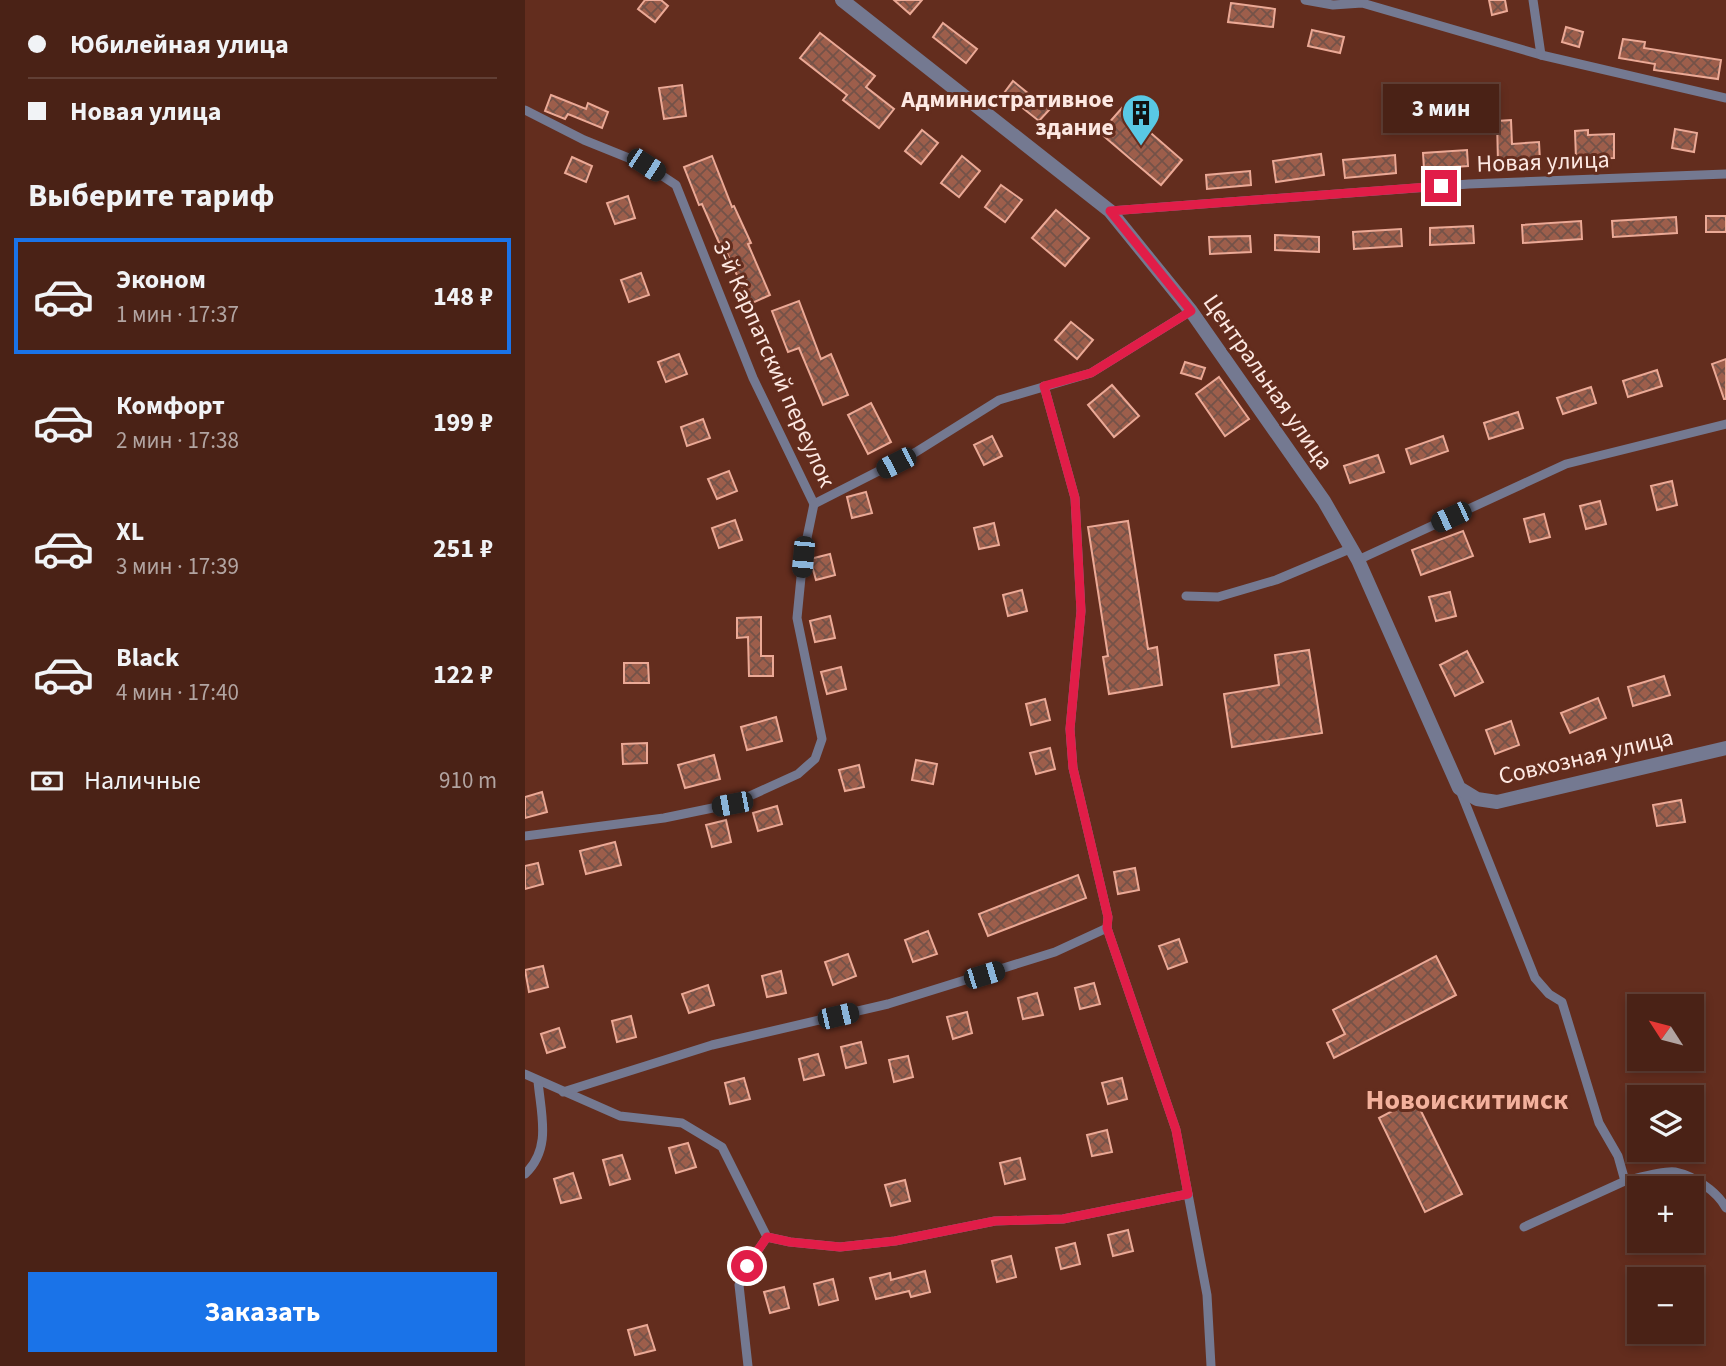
<!DOCTYPE html>
<html lang="ru">
<head>
<meta charset="utf-8">
<style>
  body { margin:0; font-family:"Source Sans 3",sans-serif; background:#542f23; color:#f1f3f6; height:100vh; display:flex; flex-direction:column; font-size:26px; white-space:nowrap }
  * { box-sizing:border-box; margin:0 }
  p { font-size:23px; color:#b2a4a1 }
  .icon { flex:none; width:38px; height:38px; fill:none; stroke:currentColor; stroke-width:2; stroke-linecap:round; stroke-linejoin:round }
  .map { position:relative; flex:1; overflow:hidden }
  .panel { display:flex; flex-direction:column; background:#4a2216; width:525px }
  .panel>* { flex:none }
  .banner { display:grid; align-content:center; height:154px; padding:0 28px; background:#4a2216 }
  .needle { width:46px; rotate:306deg }
  .controls { position:absolute; left:1102px; top:994px; display:grid; gap:14px }
  .controls a { display:grid; place-items:center; width:77px; height:77px; border-radius:0px; background:#4a2216; box-shadow:0 4px 10px #0003,0 0 0 2px #613f35; font-size:35px }
  .end { position:absolute; width:32px; height:32px; margin:-16px; border:9px solid #e11d48; background:#fff; box-shadow:0 0 0 4px #fff }
  .from { border-radius:50% }
  .bubble { position:absolute; height:49px; border-radius:0px; background:#4a2216; box-shadow:0 4px 10px #0003,0 0 0 2px #613f35; font-size:23px; font-weight:700; line-height:49px; text-align:center }
  .car { position:absolute; width:21px; height:42px; margin:-21px -10px; border-radius:9px; box-shadow:0 0 5px 2px #0007; background:linear-gradient(#222 24%,#8ab4d8 0 40%,#222 0 76%,#8ab4d8 0 86%,#222 0) }
  .banner b { display:flex; align-items:center; gap:24px; height:66px; font-size:26px }
  .banner b+b { border-top:2px solid #613f35 }
  .banner i { width:18px; height:18px; background:#f1f3f6 }
  ul { padding:0; list-style:none }
  li { display:flex; align-items:center; gap:21px; height:116px; margin:0 14px 10px; padding:0 14px; border:4px solid transparent; border-radius:0px }
  li div { flex:1 }
  li b { display:block; font-size:26px }
  li em { font-style:normal; font-weight:700 }
  li.selected { border-color:#1a73e8 }
  li>.icon { width:63px; height:63px; stroke-width:1.5 }
  h2 { padding:0 28px; font-size:32px; line-height:84px }
  .pay { display:flex; align-items:center; gap:18px; height:77px; padding:0 28px; font-size:26px }
  .pay p { margin-inline-start:auto }
  .button { display:flex; gap:14px; margin-top:auto; padding:14px 28px }
  .button a { flex:1; height:80px; border-radius:0px; background:#1a73e8; color:#fff; font-size:28px; font-weight:700; line-height:80px; text-align:center }
  main { display:flex; flex:1; min-height:0 }
  .map>svg:first-child { display:block }
  .building { fill:url(#building-cross-hatch); stroke:#eba996; stroke-width:2 }
  .lines { fill:none; stroke-linecap:round; stroke-linejoin:round }
  .service { stroke:#747991; stroke-width:9 }
  .tertiary { stroke:#747991; stroke-width:14 }
  .route { stroke:#e11d48; stroke-width:9 }
  .labels { text-anchor:middle; dominant-baseline:central; stroke-width:6; stroke-linejoin:round; paint-order:stroke }
  .poi-label { font-size:24px; font-weight:bold; fill:#fde8e2; stroke:#632d1e; text-anchor:end }
  .street-label { font-size:24px; fill:#fde8e2; stroke:#632d1e }
  .quarter-label { font-size:28px; font-weight:bold; fill:#f3b19d; stroke:#632d1e }
</style>
</head>
<body>
<main>
<section class="panel">
<div class="banner">
<b><i class="from"></i>Юбилейная улица</b>
<b><i></i>Новая улица</b>
</div>
<h2>Выберите тариф</h2>
<ul>
<li class="selected"><svg class="icon" aria-label="car" viewBox="0 0 24 24"><path d="M5 17H2v-5l4-1 3-4h7l3 4 3 1v5h-3M9 17h6M6 11h13"/><circle cx="7" cy="17" r="2"/><circle cx="17" cy="17" r="2"/></svg><div><b>Эконом</b><p>1 мин · 17:37</p></div><em>148 ₽</em></li>
<li><svg class="icon" aria-label="car" viewBox="0 0 24 24"><path d="M5 17H2v-5l4-1 3-4h7l3 4 3 1v5h-3M9 17h6M6 11h13"/><circle cx="7" cy="17" r="2"/><circle cx="17" cy="17" r="2"/></svg><div><b>Комфорт</b><p>2 мин · 17:38</p></div><em>199 ₽</em></li>
<li><svg class="icon" aria-label="car" viewBox="0 0 24 24"><path d="M5 17H2v-5l4-1 3-4h7l3 4 3 1v5h-3M9 17h6M6 11h13"/><circle cx="7" cy="17" r="2"/><circle cx="17" cy="17" r="2"/></svg><div><b>XL</b><p>3 мин · 17:39</p></div><em>251 ₽</em></li>
<li><svg class="icon" aria-label="car" viewBox="0 0 24 24"><path d="M5 17H2v-5l4-1 3-4h7l3 4 3 1v5h-3M9 17h6M6 11h13"/><circle cx="7" cy="17" r="2"/><circle cx="17" cy="17" r="2"/></svg><div><b>Black</b><p>4 мин · 17:40</p></div><em>122 ₽</em></li>
</ul>
<div class="pay"><svg class="icon" aria-label="cash" viewBox="0 0 24 24"><path d="M3 7h18v10H3z"/><circle cx="12" cy="12" r="2"/></svg>Наличные<p>910 m</p></div>
<div class="button"><a>Заказать</a></div>
</section>
<div class="map">
<svg width="1201" height="1366" viewBox="0 0 1201 1366">
  <defs>
    <pattern id="building-cross-hatch" width="8" height="8" patternUnits="userSpaceOnUse" patternTransform="scale(1.75)"><rect width="8" height="8" fill="#9d5e4b"/><path d="M0 0l8 8M0 8l8-8" fill="none" stroke="#745248"/></pattern>
  </defs>
  <rect width="100%" height="100%" fill="#632d1e"/>
  <g class="building">
    <polygon points="120,0 136,0 143,6 130,22 113,9"/>
    <polygon points="369,0 397,0 385,14"/>
    <polygon points="964,0 980,0 982,11 967,15"/>
    <polygon points="706,3 750,9 748,27 703,22"/>
    <polygon points="418,23 452,49 441,63 408,37"/>
    <polygon points="1041,27 1058,32 1054,47 1037,42"/>
    <polygon points="787,30 819,37 815,53 783,46"/>
    <polygon points="295,33 350,76 341,87 369,109 354,128 318,100 322,95 275,58"/>
    <polygon points="1098,39 1120,42 1119,48 1196,60 1193,79 1129,70 1130,64 1094,58"/>
    <polygon points="488,81 524,110 514,121 479,93"/>
    <polygon points="157,85 161,116 139,119 134,88"/>
    <polygon points="26,95 61,109 63,103 83,112 77,128 43,114 40,119 20,111"/>
    <polygon points="597,108 657,160 636,185 575,133"/>
    <polygon points="986,120 987,144 1014,142 1015,161 973,163 972,121"/>
    <polygon points="1150,129 1172,133 1169,152 1147,148"/>
    <polygon points="397,130 413,143 396,164 380,151"/>
    <polygon points="1063,130 1063,135 1089,134 1089,158 1051,159 1050,131"/>
    <polygon points="942,150 943,166 899,169 898,153"/>
    <polygon points="796,154 799,175 751,182 748,161"/>
    <polygon points="870,155 871,173 820,178 818,160"/>
    <polygon points="187,156 207,207 209,206 226,243 223,244 245,295 225,304 202,253 199,254 177,204 174,205 159,167"/>
    <polygon points="437,156 455,171 434,197 416,183"/>
    <polygon points="47,157 67,166 61,182 40,173"/>
    <polygon points="725,171 726,185 682,189 681,175"/>
    <polygon points="476,185 497,200 480,222 460,207"/>
    <polygon points="103,196 110,218 90,224 82,203"/>
    <polygon points="531,210 564,238 540,266 507,238"/>
    <rect x="1181" y="216" width="20" height="16"/>
    <polygon points="1151,217 1152,233 1088,237 1087,221"/>
    <polygon points="1056,221 1057,239 998,243 997,225"/>
    <polygon points="948,226 949,243 905,245 905,228"/>
    <polygon points="876,229 877,246 829,249 828,232"/>
    <polygon points="750,235 794,237 794,252 750,250"/>
    <polygon points="725,236 726,252 685,254 684,237"/>
    <polygon points="116,273 124,295 104,302 96,280"/>
    <polygon points="274,301 296,359 306,354 323,395 298,405 274,348 263,352 247,311"/>
    <polygon points="546,322 568,340 552,359 530,340"/>
    <polygon points="154,354 162,374 141,382 133,362"/>
    <polygon points="1201,359 1201,399 1199,399 1187,364"/>
    <polygon points="660,362 680,368 676,379 656,373"/>
    <polygon points="1132,370 1137,386 1103,397 1098,381"/>
    <polygon points="694,377 724,419 700,436 671,394"/>
    <polygon points="587,385 614,416 589,437 563,405"/>
    <polygon points="1066,387 1071,403 1038,414 1032,398"/>
    <polygon points="346,403 366,442 343,454 323,415"/>
    <polygon points="993,412 998,428 964,439 959,423"/>
    <polygon points="178,419 185,438 162,446 156,427"/>
    <polygon points="467,436 477,456 459,465 449,445"/>
    <polygon points="918,436 923,451 886,464 881,449"/>
    <polygon points="853,455 859,472 825,483 819,466"/>
    <polygon points="204,471 212,491 192,499 183,479"/>
    <polygon points="1147,481 1152,505 1132,510 1126,486"/>
    <polygon points="341,492 347,513 327,518 322,497"/>
    <polygon points="1075,501 1081,524 1061,529 1055,506"/>
    <polygon points="1019,514 1025,537 1005,542 999,519"/>
    <polygon points="210,520 217,540 194,548 187,528"/>
    <polygon points="603,521 623,649 632,647 637,685 584,694 578,657 583,656 563,527"/>
    <polygon points="469,523 474,545 454,549 449,528"/>
    <polygon points="938,531 948,556 896,575 887,550"/>
    <polygon points="305,554 310,575 291,580 285,559"/>
    <polygon points="497,590 502,611 483,616 478,595"/>
    <polygon points="925,592 931,616 911,621 904,597"/>
    <polygon points="305,616 310,638 290,642 285,621"/>
    <polygon points="236,617 236,656 248,656 248,676 224,676 223,637 212,638 212,618"/>
    <polygon points="784,650 797,733 707,747 699,694 754,685 750,655"/>
    <polygon points="942,651 958,682 930,696 915,665"/>
    <polygon points="99,663 123,663 124,683 99,683"/>
    <polygon points="316,667 321,689 302,694 296,672"/>
    <polygon points="1139,676 1145,695 1108,706 1103,687"/>
    <polygon points="1073,698 1081,718 1045,733 1036,713"/>
    <polygon points="520,699 525,720 506,725 501,704"/>
    <polygon points="251,717 257,741 222,750 216,727"/>
    <polygon points="986,721 994,745 970,754 961,730"/>
    <polygon points="122,743 122,763 98,764 97,744"/>
    <polygon points="525,748 530,769 511,774 505,753"/>
    <polygon points="189,755 195,779 160,788 153,765"/>
    <polygon points="391,760 412,764 408,784 387,780"/>
    <polygon points="334,765 339,787 320,791 314,770"/>
    <polygon points="17,792 22,812 0,818 0,797"/>
    <polygon points="1156,800 1160,822 1132,826 1128,805"/>
    <polygon points="252,806 257,824 233,831 228,813"/>
    <polygon points="201,820 206,842 187,847 181,825"/>
    <polygon points="90,842 96,865 61,874 55,851"/>
    <polygon points="13,863 18,884 0,889 0,866"/>
    <polygon points="610,868 614,890 593,894 589,872"/>
    <polygon points="553,875 561,898 463,936 454,914"/>
    <polygon points="403,931 412,954 388,962 380,940"/>
    <polygon points="654,939 662,962 643,969 634,946"/>
    <polygon points="323,954 331,976 308,985 300,962"/>
    <polygon points="911,956 931,995 809,1058 802,1043 820,1034 808,1010"/>
    <polygon points="18,966 23,987 4,992 0,970"/>
    <polygon points="256,971 261,993 242,997 237,976"/>
    <polygon points="569,983 575,1004 555,1009 550,988"/>
    <polygon points="183,985 189,1005 164,1013 157,994"/>
    <polygon points="512,993 518,1015 498,1019 493,998"/>
    <polygon points="442,1012 447,1033 428,1039 422,1017"/>
    <polygon points="106,1016 111,1037 92,1042 87,1021"/>
    <polygon points="34,1028 40,1047 22,1053 16,1034"/>
    <polygon points="336,1042 341,1063 321,1068 316,1047"/>
    <polygon points="293,1054 299,1075 279,1080 274,1059"/>
    <polygon points="383,1056 388,1077 369,1082 364,1060"/>
    <polygon points="219,1078 225,1099 205,1104 200,1083"/>
    <polygon points="597,1078 602,1099 583,1104 577,1083"/>
    <polygon points="890,1099 937,1194 900,1212 854,1118"/>
    <polygon points="582,1130 587,1152 567,1156 562,1135"/>
    <polygon points="163,1143 171,1167 151,1173 144,1148"/>
    <polygon points="97,1155 105,1179 85,1185 78,1160"/>
    <polygon points="495,1158 500,1179 480,1184 475,1163"/>
    <polygon points="48,1173 56,1198 36,1203 29,1179"/>
    <polygon points="380,1180 385,1201 366,1206 360,1185"/>
    <polygon points="603,1230 608,1251 588,1256 583,1235"/>
    <polygon points="550,1243 555,1264 536,1269 531,1248"/>
    <polygon points="486,1256 491,1277 472,1282 467,1261"/>
    <polygon points="400,1271 405,1292 386,1297 384,1291 351,1299 345,1278 365,1273 366,1280"/>
    <polygon points="308,1279 313,1300 294,1305 289,1284"/>
    <polygon points="259,1287 264,1308 245,1313 239,1292"/>
    <polygon points="122,1325 130,1350 110,1355 103,1330"/>
  </g>
  <g class="lines">
    <g class="service">
      <polyline points="780,0 808,5 837,3 1016,55 1201,98"/>
      <polyline points="1008,0 1016,55"/>
      <polyline points="0,110 59,140 121,165 151,185 228,378 289,504 278,557 272,618 297,739 290,759 273,774 207,804 139,818 0,836"/>
      <polyline points="585,211 944,184 1201,174"/>
      <polyline points="519,386 550,498 556,611 545,729 548,768 583,917 582,928 651,1130 682,1295 686,1366"/>
      <polyline points="289,504 391,452 474,400 566,373 666,311"/>
      <polyline points="833,560 1041,464 1201,424"/>
      <polyline points="661,596 693,597 751,580 827,548"/>
      <path d="M 935,790 L 1010,978 L 1024,994 L 1037,1002 L 1074,1123 L 1093,1156 L 1100,1181 C 1113,1178 1139,1170 1150,1172 C 1169,1176 1192,1191 1201,1208"/>
      <polyline points="0,1074 95,1116 157,1123 197,1147 242,1237 265,1242 315,1247 370,1241 470,1221 538,1219 663,1194"/>
      <polyline points="38,1092 187,1045 363,1004 530,952 582,928"/>
      <path d="M 0,1174 C 27,1148 16,1115 13,1081"/>
      <polyline points="999,1227 1100,1181"/>
      <polyline points="223,1366 214,1285 222,1266 242,1237"/>
    </g>
    <polyline class="tertiary" points="317,0 585,211 666,311 799,501 833,560 934,788 952,799 972,802 1201,748"/>
  </g>
  <g class="lines">
    <polyline class="route" points="222,1266 242,1237 265,1242 315,1247 370,1241 470,1221 538,1219 663,1194 651,1130 582,928 583,917 548,768 545,729 556,611 550,498 519,386 566,373 666,311 585,211 916,186"/>
  </g>
  <defs>
    <g id="building-pin" transform="scale(2.0125)"><path d="M0 17L-7.5 6A9.5 9.5 0 1 1 7.5 6Z" fill="#59c8e4" stroke="#632d1e"/><path d="M-4-6H4V6H1V3H-1V6H-4ZM-2.5-4.3h1.7v1.8h-1.7ZM.8-4.3h1.7v1.8H.8ZM-2.5-1h1.7V.8h-1.7ZM.8-1h1.7V.8H.8Z" fill="#111"/></g>
  </defs>
  <g fill-rule="evenodd">
    <use href="#building-pin" x="616" y="113"/>
  </g>
  <g class="labels">
    <g class="poi-label">
      <text x="589" y="99">Административное<tspan x="589" dy="28">здание</tspan></text>
    </g>
    <g class="street-label">
      <text transform="translate(1018 162) rotate(-2)">Новая улица</text>
      <text transform="translate(249 364) rotate(66)">3-й Карпатский переулок</text>
      <text transform="translate(743 382) rotate(55)">Центральная улица</text>
      <text transform="translate(1061 757) rotate(-13)">Совхозная улица</text>
    </g>
    <g class="quarter-label">
      <text x="942" y="1100">Новоискитимск</text>
    </g>
  </g>
</svg>
<div class="controls">
<a><svg class="needle" viewBox="-14 -14 28 28"><path d="M0-13l5 13h-10z" fill="#e53935"/><path d="M0 13l5-13h-10z" fill="#b2a4a1"/></svg></a>
<a><svg class="icon" aria-label="layers" viewBox="0 0 24 24"><path d="M12 4l9 5-9 5-9-5zM3 14l9 5 9-5"/></svg></a>
<a>+</a>
<a>−</a>
</div>
<i class="end from" style="left:222px;top:1266px"></i>
<i class="end" style="left:916px;top:186px"></i>
<div class="bubble" style="left:858px;top:84px;width:116px">3 мин</div>
<i class="car" style="left:121px;top:165px;rotate:123deg"></i>
<i class="car" style="left:371px;top:463px;rotate:243deg"></i>
<i class="car" style="left:926px;top:517px;rotate:245deg"></i>
<i class="car" style="left:278px;top:557px;rotate:185deg"></i>
<i class="car" style="left:207px;top:804px;rotate:259deg"></i>
<i class="car" style="left:459px;top:975px;rotate:73deg"></i>
<i class="car" style="left:313px;top:1016px;rotate:77deg"></i>
</div>
</main>
</body>
</html>
